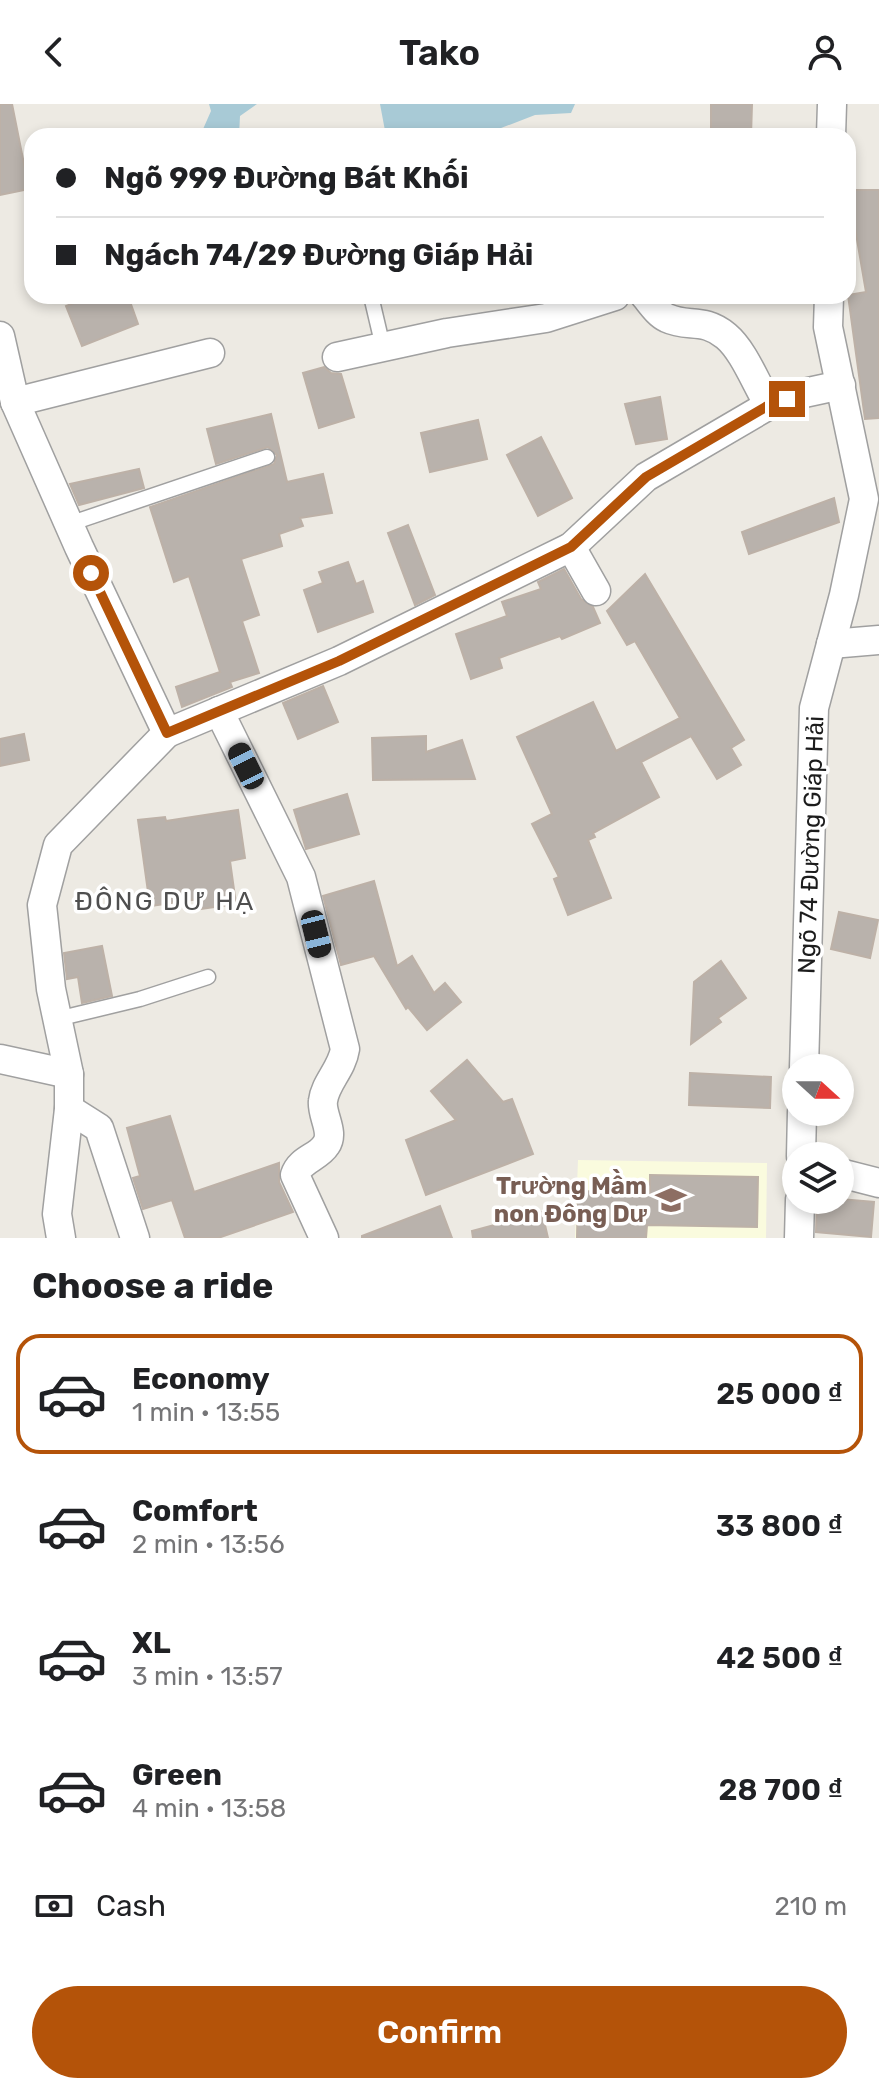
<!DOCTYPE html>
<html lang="en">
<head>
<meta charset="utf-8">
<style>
  body { margin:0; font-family:Rubik,sans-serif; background:#f2f2f2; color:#202124; height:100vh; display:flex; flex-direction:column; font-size:30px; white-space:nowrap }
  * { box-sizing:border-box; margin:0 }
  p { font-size:26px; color:#757577 }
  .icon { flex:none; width:44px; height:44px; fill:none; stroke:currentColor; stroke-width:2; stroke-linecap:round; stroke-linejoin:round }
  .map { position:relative; height:1134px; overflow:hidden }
  .details { display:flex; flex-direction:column; background:#fff; flex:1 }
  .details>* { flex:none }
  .guide { position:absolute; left:24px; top:24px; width:832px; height:176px; border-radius:24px; box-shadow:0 4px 12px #0003; display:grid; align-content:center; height:176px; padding:0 32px; background:#fff }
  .needle { width:52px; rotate:111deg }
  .tools { position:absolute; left:782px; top:950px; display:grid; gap:16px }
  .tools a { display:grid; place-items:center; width:72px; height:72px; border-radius:50%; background:#fff; box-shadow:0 4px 12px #0003; font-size:40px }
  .end { position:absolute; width:36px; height:36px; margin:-18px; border:10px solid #b45309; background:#fff; box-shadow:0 0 0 4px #fff }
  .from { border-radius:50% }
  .car { position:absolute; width:24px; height:48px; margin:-24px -12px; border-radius:10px; box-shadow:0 0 6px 2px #0007; background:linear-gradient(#222 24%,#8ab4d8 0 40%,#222 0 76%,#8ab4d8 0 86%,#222 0) }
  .guide b { display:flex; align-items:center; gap:28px; height:76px; font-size:30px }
  .guide b+b { border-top:2px solid #e0e0e0 }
  .guide i { width:20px; height:20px; background:#202124 }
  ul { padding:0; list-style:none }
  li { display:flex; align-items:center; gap:24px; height:120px; margin:0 16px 12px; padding:0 16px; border:4px solid transparent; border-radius:24px }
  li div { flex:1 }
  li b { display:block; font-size:30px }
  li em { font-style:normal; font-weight:600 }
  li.selected { border-color:#b45309 }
  li>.icon { width:72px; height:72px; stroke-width:1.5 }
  h2 { padding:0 32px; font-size:36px; line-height:96px }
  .pay { display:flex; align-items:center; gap:20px; height:88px; padding:0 32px; font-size:30px }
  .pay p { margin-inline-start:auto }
  .action { display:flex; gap:16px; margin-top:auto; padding:16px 32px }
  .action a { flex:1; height:92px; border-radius:48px; background:#b45309; color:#fff; font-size:32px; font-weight:600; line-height:92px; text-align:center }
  header { display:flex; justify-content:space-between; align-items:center; height:104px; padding:0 32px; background:#fff; font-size:36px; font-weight:600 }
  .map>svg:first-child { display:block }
  .education { fill:#fafbde }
  .water { fill:#a8cad6 }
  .building { fill:#b9b2ac; stroke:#bdb1a7; stroke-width:2 }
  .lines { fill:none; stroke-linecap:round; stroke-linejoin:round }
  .lane-casing { stroke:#a0a0a0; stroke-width:17 }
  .street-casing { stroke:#a0a0a0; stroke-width:31 }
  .lane { stroke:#fff; stroke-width:14 }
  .street { stroke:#fff; stroke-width:28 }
  .route { stroke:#b45309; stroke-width:10 }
  .labels { text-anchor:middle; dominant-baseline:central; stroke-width:7; stroke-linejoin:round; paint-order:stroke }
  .street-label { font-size:24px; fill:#1c1c1c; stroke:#fff }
  .education-label { font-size:24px; font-weight:bold; fill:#785e54; stroke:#fff; text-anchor:end }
  .neighbourhood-label { font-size:26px; letter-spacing:2px; fill:#4f4f4f; stroke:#fff }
</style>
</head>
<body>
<header><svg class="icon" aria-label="back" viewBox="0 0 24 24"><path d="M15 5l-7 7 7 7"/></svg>Tako<svg class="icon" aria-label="person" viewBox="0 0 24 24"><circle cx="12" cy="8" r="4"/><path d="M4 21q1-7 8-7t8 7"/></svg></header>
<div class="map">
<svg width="879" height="1134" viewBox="0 0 879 1134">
  <rect width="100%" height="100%" fill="#edeae3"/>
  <polygon class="education" points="578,1056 767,1059 766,1134 575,1134"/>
  <g class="water">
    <polygon points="209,0 257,0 240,12 239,32 200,32 211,7"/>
    <polygon points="380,0 575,0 571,9 535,11 496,26 480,27 480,32 386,32"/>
  </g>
  <g class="building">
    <polygon points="0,0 12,0 29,85 0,91"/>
    <polygon points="711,0 752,0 751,32 711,32"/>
    <polygon points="854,86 879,86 879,314 865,315 848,191 866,188 855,124"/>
    <polygon points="92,192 128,192 138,220 82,242 66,202"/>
    <polygon points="324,263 331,269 341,270 354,313 319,324 303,269"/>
    <polygon points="660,293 667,335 636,340 625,300"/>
    <polygon points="271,310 287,378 323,370 332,409 300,414 303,422 279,430 282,442 241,455 259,511 242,517 259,569 230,578 232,583 182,603 176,583 220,568 189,472 174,478 150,403 274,360 277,351 268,343 216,360 207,325"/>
    <polygon points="478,316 487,355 430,368 421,329"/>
    <polygon points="541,333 572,394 538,412 507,351"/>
    <polygon points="139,365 144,384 79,401 70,380"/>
    <polygon points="834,394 839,418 749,450 742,428"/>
    <polygon points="408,421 435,491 415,501 388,429"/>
    <polygon points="348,458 356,480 363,477 373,508 318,528 304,486 323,479 319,468"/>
    <polygon points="564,465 581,495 593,503 600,519 562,535 560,532 499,554 502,564 471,575 456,530 507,512 502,498 541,485 538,478"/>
    <polygon points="645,470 744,636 731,644 741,661 717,675 691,632 641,658 659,693 593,729 595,733 588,736 611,794 568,811 554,775 559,773 532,720 552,710 517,633 593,598 616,647 680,614 635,537 627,541 607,507"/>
    <polygon points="323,582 338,618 298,635 283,599"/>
    <polygon points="24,630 29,656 0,662 0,635"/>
    <polygon points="426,632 426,648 462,636 475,675 373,676 372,634"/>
    <polygon points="347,690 359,730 306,745 294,706"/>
    <polygon points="238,706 245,754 230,757 236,800 200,805 199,795 150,802 138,716 165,713 166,717"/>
    <polygon points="374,777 397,862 412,852 434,889 445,879 461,898 427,926 408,903 406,905 374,852 341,861 323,792"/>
    <polygon points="839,808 878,816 870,854 831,845"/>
    <polygon points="102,842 112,892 82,899 78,873 67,875 64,849"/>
    <polygon points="721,857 746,894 718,914 721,918 691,940 694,878"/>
    <polygon points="467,956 503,998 512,995 533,1050 426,1091 406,1036 456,1016 431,987"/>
    <polygon points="690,969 771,973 770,1004 689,1001"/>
    <polygon points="170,1012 194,1088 279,1059 279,1078 293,1108 218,1134 185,1134 172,1096 143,1105 133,1074 140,1072 127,1024"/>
    <polygon points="650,1071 758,1073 757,1123 647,1121 646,1134 577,1134 578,1087 650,1089"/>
    <polygon points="840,1095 874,1098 871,1133 816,1128 817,1096"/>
    <polygon points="440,1102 452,1134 362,1134 362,1132"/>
    <polygon points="542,1108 548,1134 473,1134 472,1127"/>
  </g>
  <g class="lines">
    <g class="lane-casing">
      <g id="lane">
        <polyline points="371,192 383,243"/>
        <polyline points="69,420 267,353"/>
        <polyline points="57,915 140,895 208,873"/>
      </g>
    </g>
    <g class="street-casing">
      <g id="street">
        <polyline points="831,32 832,0"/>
        <path d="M 645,192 C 651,199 658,210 667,214 C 688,224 703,213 726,232 C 744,247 756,280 769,301"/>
        <polyline points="0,232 15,298 79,443 167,629 58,741 42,801 51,885 69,970 69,1005 57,1110 61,1134"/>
        <polyline points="337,253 447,229 546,214 615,192"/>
        <polyline points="15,298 210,249"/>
        <polyline points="571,443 596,487"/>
        <polyline points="831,540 879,536"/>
        <path d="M 219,607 L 301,773 L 345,945 C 342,965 325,979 323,997 C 321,1011 335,1028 326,1041 C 318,1054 300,1055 295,1071 L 324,1134"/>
        <polyline points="167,629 339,557 571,443 646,373 769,301 804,289 841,281"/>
        <polyline points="0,955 69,970"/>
        <polyline points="804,964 814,604 844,491 864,395 828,223 829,192"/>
        <polyline points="69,1005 99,1024 135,1134"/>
        <polyline points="801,1052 802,1008"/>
        <polyline points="840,1069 879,1079"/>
        <polyline points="799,1134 800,1096"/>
      </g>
    </g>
    <use href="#lane" class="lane"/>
    <use href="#street" class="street"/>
  </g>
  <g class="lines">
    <polyline class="route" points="91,469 167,629 339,557 571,443 646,373 769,301 787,295"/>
  </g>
  <defs>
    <g id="school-bare" transform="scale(2.4)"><path d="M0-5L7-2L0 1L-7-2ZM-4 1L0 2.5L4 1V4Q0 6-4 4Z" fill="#8d6e63" stroke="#fff" stroke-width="2.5" paint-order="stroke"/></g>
  </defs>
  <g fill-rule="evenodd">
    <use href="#school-bare" x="671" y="1096"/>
  </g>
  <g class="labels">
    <g class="street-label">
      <text transform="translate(811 741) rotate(-88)">Ngõ 74 Đường Giáp Hải</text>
    </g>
    <g class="education-label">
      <text x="647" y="1082">Trường Mầm<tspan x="647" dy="28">non Đông Dư</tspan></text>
    </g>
    <g class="neighbourhood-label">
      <text x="165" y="797">ĐÔNG DƯ HẠ</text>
    </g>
  </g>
</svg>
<div class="tools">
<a><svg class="needle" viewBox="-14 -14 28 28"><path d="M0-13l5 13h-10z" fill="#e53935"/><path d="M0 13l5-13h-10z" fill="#757577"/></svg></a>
<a><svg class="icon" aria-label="layers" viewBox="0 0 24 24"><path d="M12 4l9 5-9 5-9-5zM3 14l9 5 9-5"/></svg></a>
</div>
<i class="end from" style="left:91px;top:469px"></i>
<i class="end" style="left:787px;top:295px"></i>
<i class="car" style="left:246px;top:662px;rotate:334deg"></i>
<i class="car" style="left:316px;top:830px;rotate:166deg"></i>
<div class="guide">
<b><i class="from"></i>Ngõ 999 Đường Bát Khối</b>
<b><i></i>Ngách 74/29 Đường Giáp Hải</b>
</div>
</div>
<section class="details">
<h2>Choose a ride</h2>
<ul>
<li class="selected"><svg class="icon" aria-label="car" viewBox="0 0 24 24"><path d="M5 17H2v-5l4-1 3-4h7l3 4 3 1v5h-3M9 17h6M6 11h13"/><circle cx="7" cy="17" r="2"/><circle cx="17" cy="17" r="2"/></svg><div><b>Economy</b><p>1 min · 13:55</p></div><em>25 000 ₫</em></li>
<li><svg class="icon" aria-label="car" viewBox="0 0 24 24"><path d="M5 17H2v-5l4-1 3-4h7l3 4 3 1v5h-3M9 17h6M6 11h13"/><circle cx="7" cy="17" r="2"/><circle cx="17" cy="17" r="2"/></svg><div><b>Comfort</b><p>2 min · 13:56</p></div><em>33 800 ₫</em></li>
<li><svg class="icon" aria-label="car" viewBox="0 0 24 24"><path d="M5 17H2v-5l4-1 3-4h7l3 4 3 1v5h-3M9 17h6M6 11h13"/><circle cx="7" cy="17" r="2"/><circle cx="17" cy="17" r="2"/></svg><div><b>XL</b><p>3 min · 13:57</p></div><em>42 500 ₫</em></li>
<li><svg class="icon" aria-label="car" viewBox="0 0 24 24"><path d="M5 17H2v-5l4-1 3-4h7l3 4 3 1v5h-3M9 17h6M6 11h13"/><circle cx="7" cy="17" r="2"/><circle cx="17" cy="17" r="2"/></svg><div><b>Green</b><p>4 min · 13:58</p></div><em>28 700 ₫</em></li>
</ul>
<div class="pay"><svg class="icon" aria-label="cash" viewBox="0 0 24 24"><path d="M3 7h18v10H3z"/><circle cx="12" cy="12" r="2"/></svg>Cash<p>210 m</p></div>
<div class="action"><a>Confirm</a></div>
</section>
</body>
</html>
